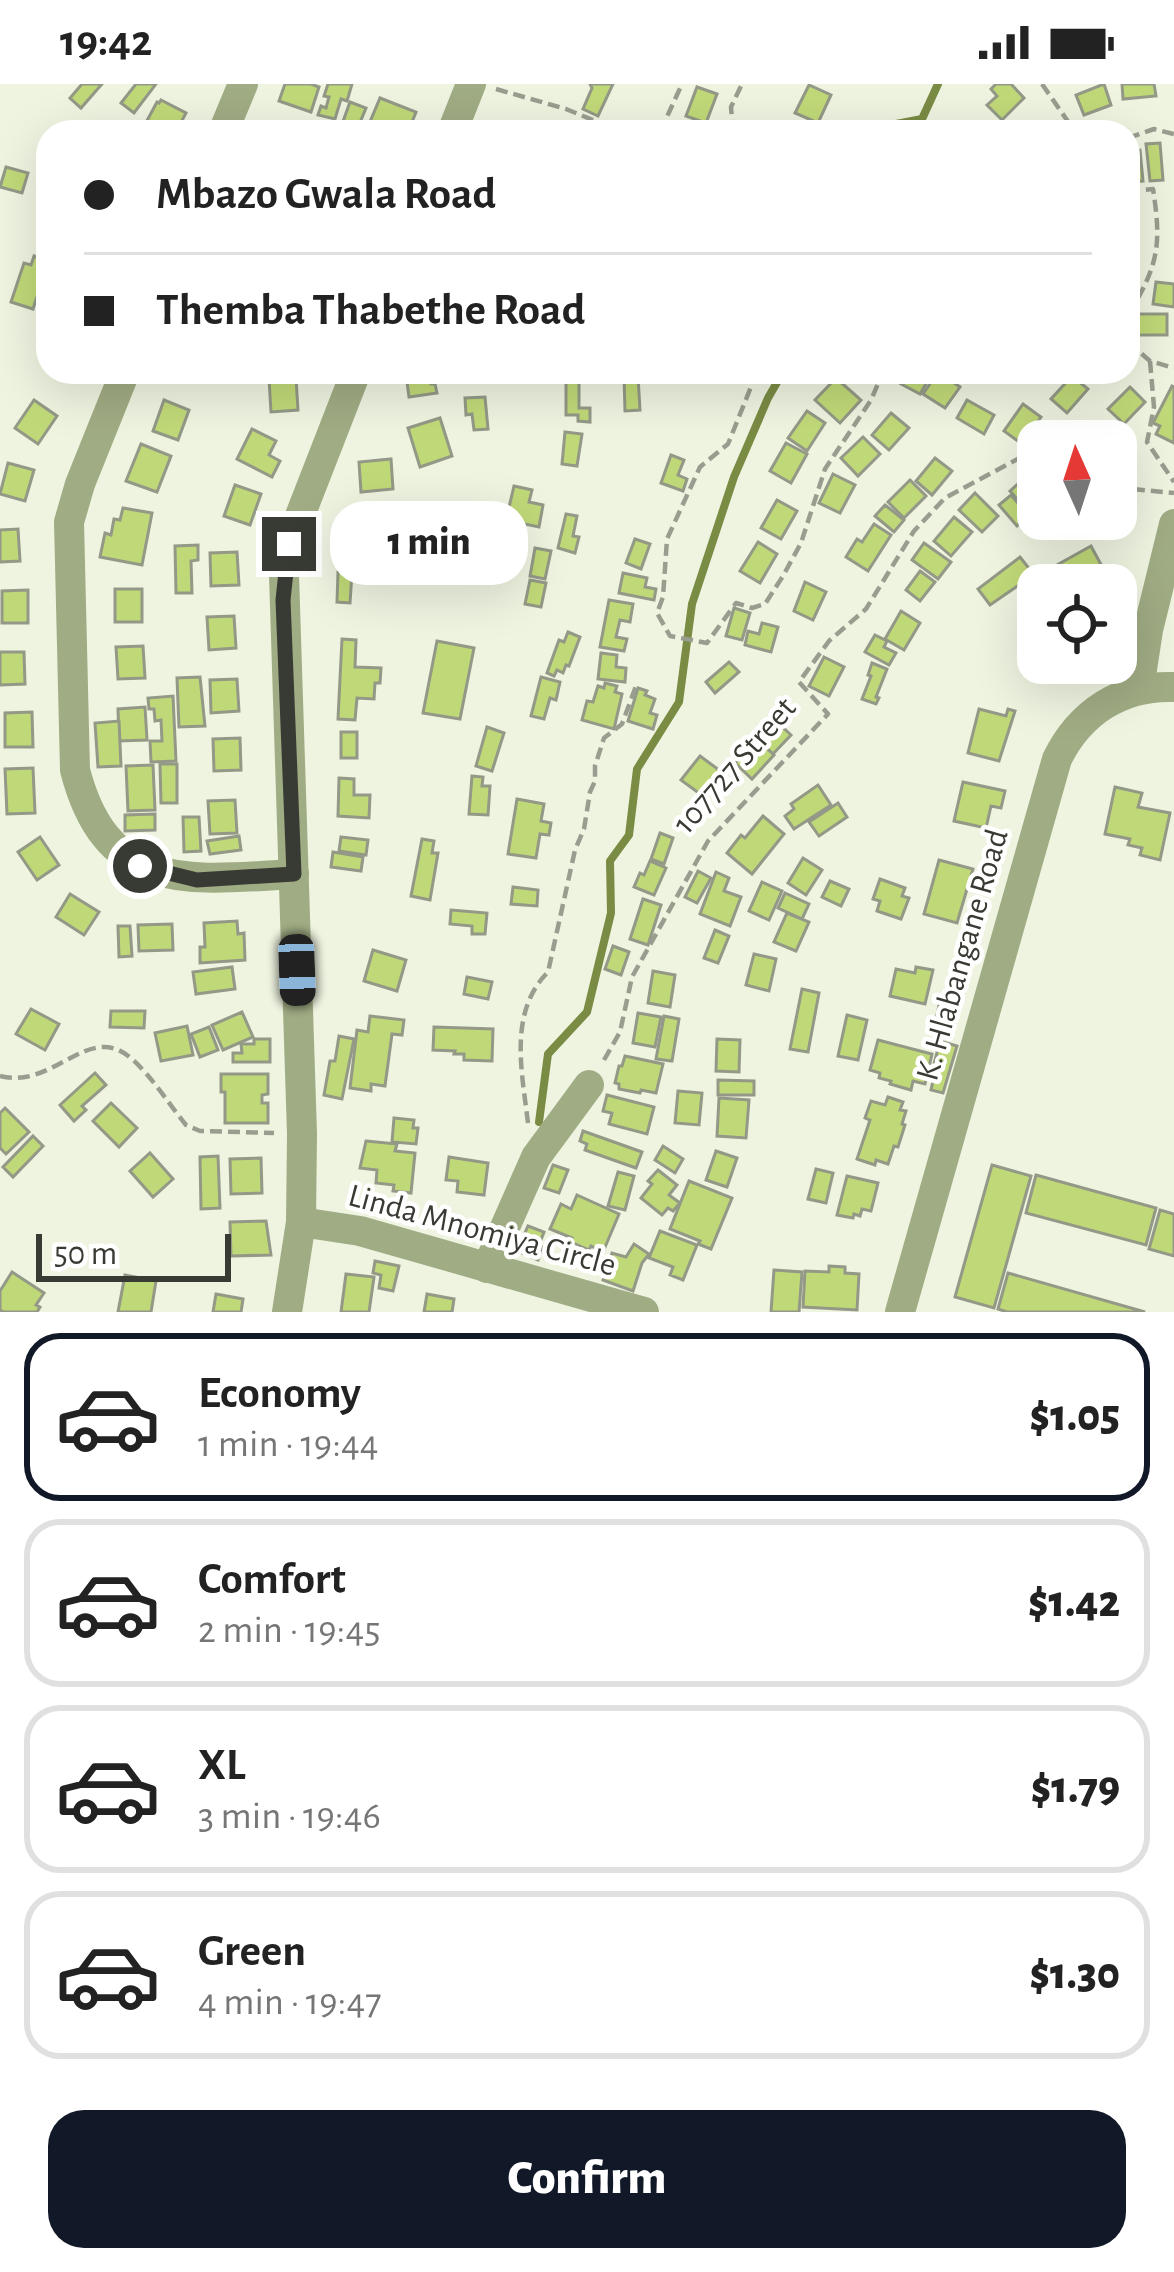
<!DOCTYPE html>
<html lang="en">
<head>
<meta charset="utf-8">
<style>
  body { margin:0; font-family:"Alegreya Sans",sans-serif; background:#f2f2f2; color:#222; height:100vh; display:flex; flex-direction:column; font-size:45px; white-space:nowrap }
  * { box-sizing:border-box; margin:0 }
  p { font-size:39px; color:#767676 }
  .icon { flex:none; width:66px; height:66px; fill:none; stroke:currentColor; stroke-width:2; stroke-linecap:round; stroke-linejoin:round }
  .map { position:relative; height:1228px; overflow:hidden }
  .drawer { display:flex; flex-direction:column; background:#fff; flex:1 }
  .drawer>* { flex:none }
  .banner { position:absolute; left:36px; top:36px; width:1104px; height:264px; border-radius:36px; box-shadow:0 12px 48px #0002; display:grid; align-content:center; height:264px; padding:0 48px; background:#fff }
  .needle { width:78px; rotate:357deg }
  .buttons { position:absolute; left:1017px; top:336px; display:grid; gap:24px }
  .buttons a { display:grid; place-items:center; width:120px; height:120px; border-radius:24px; background:#fff; box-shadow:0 12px 48px #0002; font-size:60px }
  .scale { position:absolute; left:36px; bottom:30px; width:195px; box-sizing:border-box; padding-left:12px; border:6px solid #383b33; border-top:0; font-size:33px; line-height:42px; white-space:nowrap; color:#383b33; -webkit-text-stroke:9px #fff; paint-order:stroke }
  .end { position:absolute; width:54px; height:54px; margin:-27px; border:15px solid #383b33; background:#fff; box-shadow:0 0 0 6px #fff }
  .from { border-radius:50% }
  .bubble { position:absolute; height:84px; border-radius:36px; background:#fff; box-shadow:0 12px 48px #0002; font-size:39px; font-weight:800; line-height:84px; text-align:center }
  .car { position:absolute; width:36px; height:72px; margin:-36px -18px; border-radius:15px; box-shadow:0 0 9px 3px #0007; background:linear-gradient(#222 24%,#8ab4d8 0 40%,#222 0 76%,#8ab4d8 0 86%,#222 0) }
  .banner b { display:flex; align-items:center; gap:42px; height:114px; font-size:45px }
  .banner b+b { border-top:3px solid #e0e0e0 }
  .banner i { width:30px; height:30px; background:#222 }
  ul { padding:21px 0 0; list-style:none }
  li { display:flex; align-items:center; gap:36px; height:168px; margin:0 24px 18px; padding:0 24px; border:6px solid #e0e0e0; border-radius:36px }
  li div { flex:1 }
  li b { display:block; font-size:45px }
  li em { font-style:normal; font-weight:800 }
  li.current { border-color:#111827 }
  li>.icon { width:108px; height:108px; stroke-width:1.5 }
  .action { display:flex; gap:24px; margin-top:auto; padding:24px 48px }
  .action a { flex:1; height:138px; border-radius:36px; background:#111827; color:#fff; font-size:48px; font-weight:800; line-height:138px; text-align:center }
  .status { display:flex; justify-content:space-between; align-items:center; height:84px; padding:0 60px; background:#fff; direction:ltr }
  .status svg { height:33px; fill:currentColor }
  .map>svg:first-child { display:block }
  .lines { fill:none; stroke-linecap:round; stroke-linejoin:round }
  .stream { stroke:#7a8b44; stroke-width:8 }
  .building { fill:#c0d978; stroke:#939986; stroke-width:3 }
  .path { stroke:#999d8f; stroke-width:4.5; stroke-dasharray:12 6; stroke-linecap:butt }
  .minor { stroke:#a0ac84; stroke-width:30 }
  .route { stroke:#383b33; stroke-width:15 }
  .labels { text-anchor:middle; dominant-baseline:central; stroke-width:9; stroke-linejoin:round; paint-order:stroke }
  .street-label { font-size:33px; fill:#383b33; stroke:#fff }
</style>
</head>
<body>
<div class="status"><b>19:42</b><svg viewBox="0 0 49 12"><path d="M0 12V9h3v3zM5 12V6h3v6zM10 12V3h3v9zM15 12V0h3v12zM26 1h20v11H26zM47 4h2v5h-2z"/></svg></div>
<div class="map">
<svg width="1174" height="1228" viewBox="0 0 1174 1228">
  <rect width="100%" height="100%" fill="#eef4e0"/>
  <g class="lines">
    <g class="stream">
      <polyline points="892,48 896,40 922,35 938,0"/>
      <polyline points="539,1038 548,970 587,928 611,829 610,777 629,751 637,685 679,618 692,520 734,393 768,314 783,288"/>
    </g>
  </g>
  <g class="building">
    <polygon points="82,0 102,0 81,24 70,14"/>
    <polygon points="136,0 156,0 134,29 121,19"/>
    <polygon points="285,0 311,0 319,3 311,28 279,17"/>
    <polygon points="328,0 352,0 347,17 341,15 335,35 318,31 321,22 326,24 329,13 324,12"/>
    <polygon points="590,0 613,0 598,32 583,25 592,4"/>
    <polygon points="996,0 1011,0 1024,14 1002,36 987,21 997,12 991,5"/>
    <polygon points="1104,0 1111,21 1084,31 1076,11"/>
    <polygon points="1122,0 1154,0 1156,12 1123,15"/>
    <polygon points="809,1 831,11 818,39 795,29"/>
    <polygon points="697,3 717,10 706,39 686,32"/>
    <polygon points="380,14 416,28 408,48 374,48 367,45"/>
    <polygon points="161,16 186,29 176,48 151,48 143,44 157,18 159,19"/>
    <polygon points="350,18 366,24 356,48 341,43"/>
    <polygon points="1160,59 1163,96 1150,97 1146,60"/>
    <polygon points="1140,66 1143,97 1128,98 1128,67"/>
    <polygon points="6,83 28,89 22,109 0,103"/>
    <polygon points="34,172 48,178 33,225 11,218 24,179 31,181"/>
    <polygon points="1156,198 1174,200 1174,223 1153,220"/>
    <polygon points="1136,230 1167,230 1167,251 1135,251"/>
    <polygon points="908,288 933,288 920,310 901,300"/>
    <polygon points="938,288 960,303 945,324 923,310"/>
    <polygon points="579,289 579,324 590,324 590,338 578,337 578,331 566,331 566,290"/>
    <polygon points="624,292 638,292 640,326 625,327"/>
    <polygon points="1072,292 1088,305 1067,329 1051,315"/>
    <polygon points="296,294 298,326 271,328 269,295"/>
    <polygon points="836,294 861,316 840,339 815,316"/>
    <polygon points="421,296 422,298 431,297 431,300 435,300 437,309 409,313 407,298"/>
    <polygon points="1172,302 1174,303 1174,359 1156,350 1160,342 1153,339"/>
    <polygon points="1130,303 1145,318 1124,340 1108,325"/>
    <polygon points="485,313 488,345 474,346 472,330 466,331 465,314"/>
    <polygon points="34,316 57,332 38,360 15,344"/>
    <polygon points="164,316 189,326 178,356 153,347"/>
    <polygon points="967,316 994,331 984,350 957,334"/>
    <polygon points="1023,320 1041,333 1022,360 1004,347"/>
    <polygon points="807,327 825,339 807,367 788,354"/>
    <polygon points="891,329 909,344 889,366 872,351"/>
    <polygon points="440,334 452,372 420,383 408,344"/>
    <polygon points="252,345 276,357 269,371 280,377 272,393 237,375"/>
    <polygon points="565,348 582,350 577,382 562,380"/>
    <polygon points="863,353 880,370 858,392 841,374"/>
    <polygon points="786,359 807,370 791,399 770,387"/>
    <polygon points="141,360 171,372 157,408 126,397"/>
    <polygon points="671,371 684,376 678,391 687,395 683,407 661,399"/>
    <polygon points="935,374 952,387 932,411 916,397"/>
    <polygon points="391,375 393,405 361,408 359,378"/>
    <polygon points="1034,375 1038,379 1038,411 1019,390"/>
    <polygon points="8,379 34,386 25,417 0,410"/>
    <polygon points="833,390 855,401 840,429 819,419"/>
    <polygon points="910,396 926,412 904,434 888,418"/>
    <polygon points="1022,396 1038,413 1038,426 1032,431 1010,407"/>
    <polygon points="235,401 261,410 250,441 224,432"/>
    <polygon points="514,402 532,406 529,418 543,421 539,443 506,436"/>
    <polygon points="975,409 998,432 982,448 959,426"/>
    <polygon points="1011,411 1029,432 1017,442 999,421"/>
    <polygon points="777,416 797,427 781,455 761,444"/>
    <polygon points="885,421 904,436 894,448 875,432"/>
    <polygon points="123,424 152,429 142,481 100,473 105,449 111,451 114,435 120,436"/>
    <polygon points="566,430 577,432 573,452 579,453 575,469 558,464"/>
    <polygon points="954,433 972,448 951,472 934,457"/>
    <polygon points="338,436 362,440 357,471 333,467"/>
    <polygon points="874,440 891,451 868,487 846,473 857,455 862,458"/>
    <polygon points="18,445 20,477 0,478 0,446"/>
    <polygon points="431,451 465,452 464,487 449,487 450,465 442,465 445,490 430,489"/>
    <polygon points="635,455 650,460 641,485 626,479"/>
    <polygon points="758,458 777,470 760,499 740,487"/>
    <polygon points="924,459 951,478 938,495 912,476"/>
    <polygon points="198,461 198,476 191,477 192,509 176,509 175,462"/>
    <polygon points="1091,462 1112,501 1054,501 1046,487"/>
    <polygon points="535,464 551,467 545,495 530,492"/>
    <polygon points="237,468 239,501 211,502 210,469"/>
    <polygon points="1020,473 1031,487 1026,491 1029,494 990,521 978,505"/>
    <polygon points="920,487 935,498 920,517 906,506"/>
    <polygon points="338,488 352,489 350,519 337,518"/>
    <polygon points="623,489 647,494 645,503 656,505 654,516 619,509"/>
    <polygon points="530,496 546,499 541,523 525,520"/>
    <polygon points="805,498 826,508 813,536 794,527"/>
    <rect x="115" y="505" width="27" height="33"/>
    <polygon points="28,506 28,539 2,539 2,507"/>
    <polygon points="609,516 633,520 630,538 620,536 616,553 627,555 624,567 600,563"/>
    <polygon points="734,524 750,529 742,556 726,552"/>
    <polygon points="901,527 920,539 904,566 885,555"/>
    <polygon points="234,532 236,564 209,566 207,533"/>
    <polygon points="762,539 778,543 771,568 745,561 748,547 759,550"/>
    <polygon points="568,548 580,553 569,582 566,581 563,589 557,586 554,592 547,589 559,556 564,558"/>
    <polygon points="875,551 887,557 884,563 896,569 889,581 865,568"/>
    <polygon points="342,555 356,556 355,583 381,584 380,599 375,599 374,615 357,614 355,636 338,635"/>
    <polygon points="437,557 474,564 460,635 423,629"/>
    <polygon points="143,562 145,594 118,595 116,563"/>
    <polygon points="0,568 24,568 25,600 0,601"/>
    <polygon points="601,569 617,571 616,583 626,584 625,598 598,595"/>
    <polygon points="824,573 844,583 829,612 809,602"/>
    <polygon points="729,578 739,588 715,609 706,598"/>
    <polygon points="872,579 887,585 876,613 879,614 876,620 862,615 871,592 868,591"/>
    <polygon points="200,593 205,642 179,643 177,594"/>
    <polygon points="541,593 560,598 556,616 550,614 544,635 531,632"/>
    <polygon points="237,595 239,627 211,629 210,596"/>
    <polygon points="605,599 617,602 615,608 622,610 614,645 582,636 587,617 593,618 598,602 604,604"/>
    <polygon points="638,604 647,607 645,611 655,615 650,629 657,631 653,645 628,637"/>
    <polygon points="173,612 176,677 151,678 150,657 162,657 161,636 155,637 154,625 149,625 148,614"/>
    <polygon points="145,623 147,656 119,657 118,625"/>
    <polygon points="979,625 1006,632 1008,625 1015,627 999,677 968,669"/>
    <polygon points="32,628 33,663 5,663 5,629"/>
    <polygon points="773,634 791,651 773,670 755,653"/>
    <polygon points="119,637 121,682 98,683 95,639"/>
    <polygon points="487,643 504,649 492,687 476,682"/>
    <rect x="341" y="648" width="16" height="26"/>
    <polygon points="240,654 241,686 214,687 213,655"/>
    <polygon points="758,656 774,671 752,695 735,679"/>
    <polygon points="700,672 719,686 700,710 681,696"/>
    <polygon points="160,680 177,680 177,719 161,719"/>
    <polygon points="153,681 155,726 128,727 126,682"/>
    <polygon points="33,684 35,729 7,730 5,685"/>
    <polygon points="472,692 483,693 482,702 490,702 488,731 469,730"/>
    <polygon points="339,694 354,695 354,711 370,711 369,734 338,732"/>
    <polygon points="963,698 1005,707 1001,724 991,722 986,744 954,737"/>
    <polygon points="818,701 831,721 794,745 785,732 794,725 791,720"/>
    <polygon points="1115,703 1142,709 1138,723 1170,729 1160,776 1140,771 1142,764 1128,761 1130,755 1105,750"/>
    <polygon points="517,715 544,720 541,737 551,739 549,751 540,750 536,774 508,770"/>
    <polygon points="235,716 237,749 210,750 208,717"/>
    <polygon points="838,719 847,733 819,752 809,738"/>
    <polygon points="155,730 155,746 125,747 125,731"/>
    <polygon points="763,732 784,750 752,790 727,769 741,751 745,754"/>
    <polygon points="183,733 199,733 201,767 184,768"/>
    <polygon points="660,749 673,754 664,780 651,775"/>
    <polygon points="239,752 241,766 210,770 207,757"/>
    <polygon points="40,753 59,781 37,796 18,768"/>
    <polygon points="341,753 368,756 366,771 339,767"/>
    <polygon points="422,755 434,757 432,769 438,769 430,816 411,812"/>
    <polygon points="333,768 363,773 361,787 331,783"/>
    <polygon points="803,774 822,786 806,811 788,799"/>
    <polygon points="939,776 973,785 957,839 924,830"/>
    <polygon points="650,777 666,784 654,811 634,803 640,789 644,791"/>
    <polygon points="698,787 711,794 697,819 685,813"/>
    <polygon points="716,788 729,794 724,807 741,813 730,842 700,830"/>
    <polygon points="880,795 905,804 902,812 909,814 901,835 877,827 880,817 873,815"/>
    <polygon points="830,797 849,805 841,822 822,813"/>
    <polygon points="762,798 782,807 769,836 749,827"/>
    <polygon points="513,803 538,806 537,822 511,820"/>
    <polygon points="785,809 809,820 802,835 778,824"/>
    <polygon points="70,810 99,828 84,851 56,833"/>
    <polygon points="643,815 661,821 648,861 630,855"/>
    <polygon points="451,826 487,829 485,850 472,850 472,842 450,840"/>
    <polygon points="787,829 809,838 796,867 774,858"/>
    <polygon points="237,837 238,850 244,849 245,876 200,879 200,863 205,863 204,839"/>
    <polygon points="172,840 173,866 139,867 138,841"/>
    <polygon points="118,842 130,842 132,872 119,873"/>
    <polygon points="715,846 729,852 718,879 704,874"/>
    <polygon points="613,862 629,868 621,891 605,885"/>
    <polygon points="373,866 406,876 397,907 364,897"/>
    <polygon points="754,870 776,875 769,907 746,901"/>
    <polygon points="232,883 235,905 196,910 193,888"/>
    <polygon points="916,883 933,886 925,920 890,912 896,885 915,889"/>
    <polygon points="653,887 675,891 670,923 648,919"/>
    <polygon points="467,893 492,898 488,915 464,910"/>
    <polygon points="802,905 819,909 808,968 790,965"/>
    <polygon points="941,912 960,916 955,939 936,935"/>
    <polygon points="31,925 59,940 45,966 16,950"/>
    <polygon points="111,927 145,927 144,944 110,943"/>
    <polygon points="242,928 253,953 223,966 212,941"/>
    <polygon points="638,929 661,933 655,963 633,959"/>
    <polygon points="847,931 867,936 858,976 838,972"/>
    <polygon points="370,932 404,936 402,951 392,950 385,1002 371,1000 371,1007 350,1004 357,946 368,948"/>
    <polygon points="664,932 679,935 672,977 656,975"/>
    <polygon points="187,942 193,971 161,977 155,949"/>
    <polygon points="209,943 218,966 200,973 191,950"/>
    <polygon points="434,943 493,945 492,977 464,976 464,970 454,970 455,967 433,966"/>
    <polygon points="339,952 354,955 342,1015 324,1011 330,977 335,977"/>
    <polygon points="254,955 270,955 270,978 233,978 233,969 242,969 241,960 254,960"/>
    <polygon points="717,955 740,956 739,988 716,987"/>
    <polygon points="878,956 932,970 925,1000 913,997 911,1006 890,1000 891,997 879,994 880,989 870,986"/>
    <polygon points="940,957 957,962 943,1009 931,1006 934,992 931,991"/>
    <polygon points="625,972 663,980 656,1009 641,1006 640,1009 619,1005 619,1000 615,999 619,982 622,982"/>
    <polygon points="95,989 106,1001 82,1022 86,1026 74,1037 60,1021"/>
    <polygon points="221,990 268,990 268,1010 262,1011 262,1019 268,1019 268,1039 225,1039 225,1008 221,1008"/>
    <polygon points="718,996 754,997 754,1011 718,1011"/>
    <polygon points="678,1007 702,1009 699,1041 675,1039"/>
    <polygon points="607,1011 654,1023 647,1050 609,1040 612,1029 603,1027"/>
    <polygon points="888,1013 903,1018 900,1026 906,1027 902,1040 905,1041 898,1063 894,1062 888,1080 876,1076 875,1081 857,1075 870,1036 865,1034 871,1017 885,1021"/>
    <polygon points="719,1014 749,1016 746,1054 717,1052"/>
    <polygon points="111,1019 137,1044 119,1063 93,1037"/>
    <polygon points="5,1024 29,1048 6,1070 0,1064 0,1029"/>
    <polygon points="394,1034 414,1036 413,1044 418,1044 416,1060 392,1058"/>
    <polygon points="583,1047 642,1068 636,1084 585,1066 587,1060 580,1057"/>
    <polygon points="33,1052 43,1062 13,1093 3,1083"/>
    <polygon points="366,1057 397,1060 395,1067 415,1069 411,1109 393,1107 394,1101 376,1099 377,1086 360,1084"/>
    <polygon points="663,1062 683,1075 675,1089 655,1076"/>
    <polygon points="716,1067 737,1074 727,1103 706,1096"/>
    <polygon points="150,1069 173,1095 153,1113 130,1087"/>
    <polygon points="218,1072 220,1124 201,1125 200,1073"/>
    <polygon points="449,1073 488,1079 484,1111 457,1108 458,1097 446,1096"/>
    <polygon points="261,1074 262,1109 231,1110 230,1075"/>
    <polygon points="553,1081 568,1086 559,1109 544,1104"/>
    <polygon points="992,1081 1031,1092 994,1224 955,1213"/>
    <polygon points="816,1085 833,1089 826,1119 808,1115"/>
    <polygon points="658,1086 677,1101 669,1111 680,1119 673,1127 668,1124 662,1131 641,1114 652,1100 648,1097"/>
    <polygon points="618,1088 634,1092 625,1126 608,1122"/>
    <polygon points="1036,1091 1156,1124 1146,1161 1026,1129"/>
    <polygon points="847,1092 878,1099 871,1127 862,1125 860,1132 854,1130 853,1134 837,1131"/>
    <polygon points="689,1097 732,1114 711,1165 698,1160 700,1157 670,1145"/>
    <polygon points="577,1111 619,1130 603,1168 591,1162 589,1166 571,1158 572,1154 550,1145 561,1120 571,1125"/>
    <polygon points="1160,1126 1174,1130 1174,1172 1149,1165"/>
    <polygon points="266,1137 271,1171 231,1172 230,1138"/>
    <polygon points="528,1142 544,1148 539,1161 543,1163 538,1176 517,1167"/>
    <polygon points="660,1147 697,1161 683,1196 670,1191 673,1183 649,1174"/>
    <polygon points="634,1160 649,1170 642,1179 633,1207 603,1196 612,1169 626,1173"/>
    <polygon points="375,1177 399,1182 393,1207 379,1204 381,1191 373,1189"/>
    <polygon points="829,1182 845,1183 845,1189 859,1190 857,1226 803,1223 805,1187 829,1188"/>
    <polygon points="774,1186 802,1188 799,1228 771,1228"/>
    <polygon points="12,1188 44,1209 36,1221 40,1223 37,1228 4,1228 0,1226 0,1207"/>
    <polygon points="1008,1189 1145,1228 1007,1228 998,1225"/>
    <polygon points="346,1190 374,1193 369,1228 341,1228"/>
    <polygon points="125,1191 156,1197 151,1228 118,1228"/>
    <polygon points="216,1210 243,1215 241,1228 213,1228"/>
    <polygon points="427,1210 454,1215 452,1228 424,1228"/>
  </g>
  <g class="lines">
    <g class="path">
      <polyline points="1042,0 1069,39 1072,48"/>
      <polyline points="496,5 566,25 622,48"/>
      <polyline points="660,48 682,0"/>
      <polyline points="733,48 731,23 742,0"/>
      <polyline points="1128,54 1154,45 1174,50"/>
      <path d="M 1128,108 L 1153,105 C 1162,162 1158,182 1128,231"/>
      <polyline points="1128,258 1150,277 1174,284"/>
      <polyline points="1150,277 1154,323 1147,358 1174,398"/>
      <polyline points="757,288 728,360 700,383 667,455 663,513 657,529 670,552 707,559 736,519 752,524 765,520 783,492 801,459 825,385 871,316 883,288"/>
      <polyline points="1116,399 1132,405 1174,409"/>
      <polyline points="604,976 620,948 632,893 708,757 828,630 799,598 829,557 866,525 914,447 945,414 1038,364"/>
      <path d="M 0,992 C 55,1006 88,936 132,975 C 152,993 169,1020 186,1041 L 200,1047 L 274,1049"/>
      <path d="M 528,1039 C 522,988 508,928 548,888 L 575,766 L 584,745 L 590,708 L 595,697 L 595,682 L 604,654 L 622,640 L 636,602"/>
    </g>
    <g class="minor">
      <polyline points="223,48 243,0"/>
      <polyline points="452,48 471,0"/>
      <path d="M 125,288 L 80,400 L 69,438 L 75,686 C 107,810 190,796 294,790"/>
      <polyline points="1139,605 1148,546 1174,440"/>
      <polyline points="301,1138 360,1147 644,1228"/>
      <polyline points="487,1184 536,1073 589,1001"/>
      <polyline points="287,1228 301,1138 302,1050 284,491 289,460 356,288"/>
      <path d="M 900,1228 L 1057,675 C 1080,628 1122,601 1174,603"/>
    </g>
  </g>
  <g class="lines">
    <polyline class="route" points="140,782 197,796 294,790 283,516 289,460"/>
  </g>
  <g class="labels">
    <g class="street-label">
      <text transform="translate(735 682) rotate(-49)">107727 Street</text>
      <text transform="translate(963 871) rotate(-74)">K. Hlabangane Road</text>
      <text transform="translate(482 1147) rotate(15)">Linda Mnomiya Circle</text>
    </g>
  </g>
</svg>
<div class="buttons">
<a><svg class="needle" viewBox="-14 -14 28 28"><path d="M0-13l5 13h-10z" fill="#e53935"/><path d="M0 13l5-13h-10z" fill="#767676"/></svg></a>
<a><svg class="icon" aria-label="locate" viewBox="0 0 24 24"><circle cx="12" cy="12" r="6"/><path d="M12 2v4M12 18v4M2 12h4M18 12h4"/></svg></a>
</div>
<div class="scale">50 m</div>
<i class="end from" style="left:140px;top:782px"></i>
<i class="end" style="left:289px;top:460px"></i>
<div class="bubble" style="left:330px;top:417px;width:198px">1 min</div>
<i class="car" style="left:297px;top:886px;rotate:178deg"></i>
<div class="banner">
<b><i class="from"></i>Mbazo Gwala Road</b>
<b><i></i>Themba Thabethe Road</b>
</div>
</div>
<section class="drawer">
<ul>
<li class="current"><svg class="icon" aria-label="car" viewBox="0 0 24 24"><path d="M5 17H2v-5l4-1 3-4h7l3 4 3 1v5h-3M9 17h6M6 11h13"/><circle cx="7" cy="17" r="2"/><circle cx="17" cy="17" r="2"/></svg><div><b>Economy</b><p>1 min · 19:44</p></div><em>$1.05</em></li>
<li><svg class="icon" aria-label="car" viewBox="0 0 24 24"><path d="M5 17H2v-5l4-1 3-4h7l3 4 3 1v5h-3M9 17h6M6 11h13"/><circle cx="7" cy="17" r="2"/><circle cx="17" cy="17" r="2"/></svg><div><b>Comfort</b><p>2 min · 19:45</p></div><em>$1.42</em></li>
<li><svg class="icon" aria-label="car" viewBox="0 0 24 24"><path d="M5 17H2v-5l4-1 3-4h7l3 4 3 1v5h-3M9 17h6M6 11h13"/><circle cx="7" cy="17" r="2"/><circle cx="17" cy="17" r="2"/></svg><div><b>XL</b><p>3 min · 19:46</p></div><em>$1.79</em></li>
<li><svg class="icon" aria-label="car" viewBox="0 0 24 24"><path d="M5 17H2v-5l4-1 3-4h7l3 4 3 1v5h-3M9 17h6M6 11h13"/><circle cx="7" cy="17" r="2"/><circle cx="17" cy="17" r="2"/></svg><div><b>Green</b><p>4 min · 19:47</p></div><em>$1.30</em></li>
</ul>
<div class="action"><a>Confirm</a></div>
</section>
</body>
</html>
